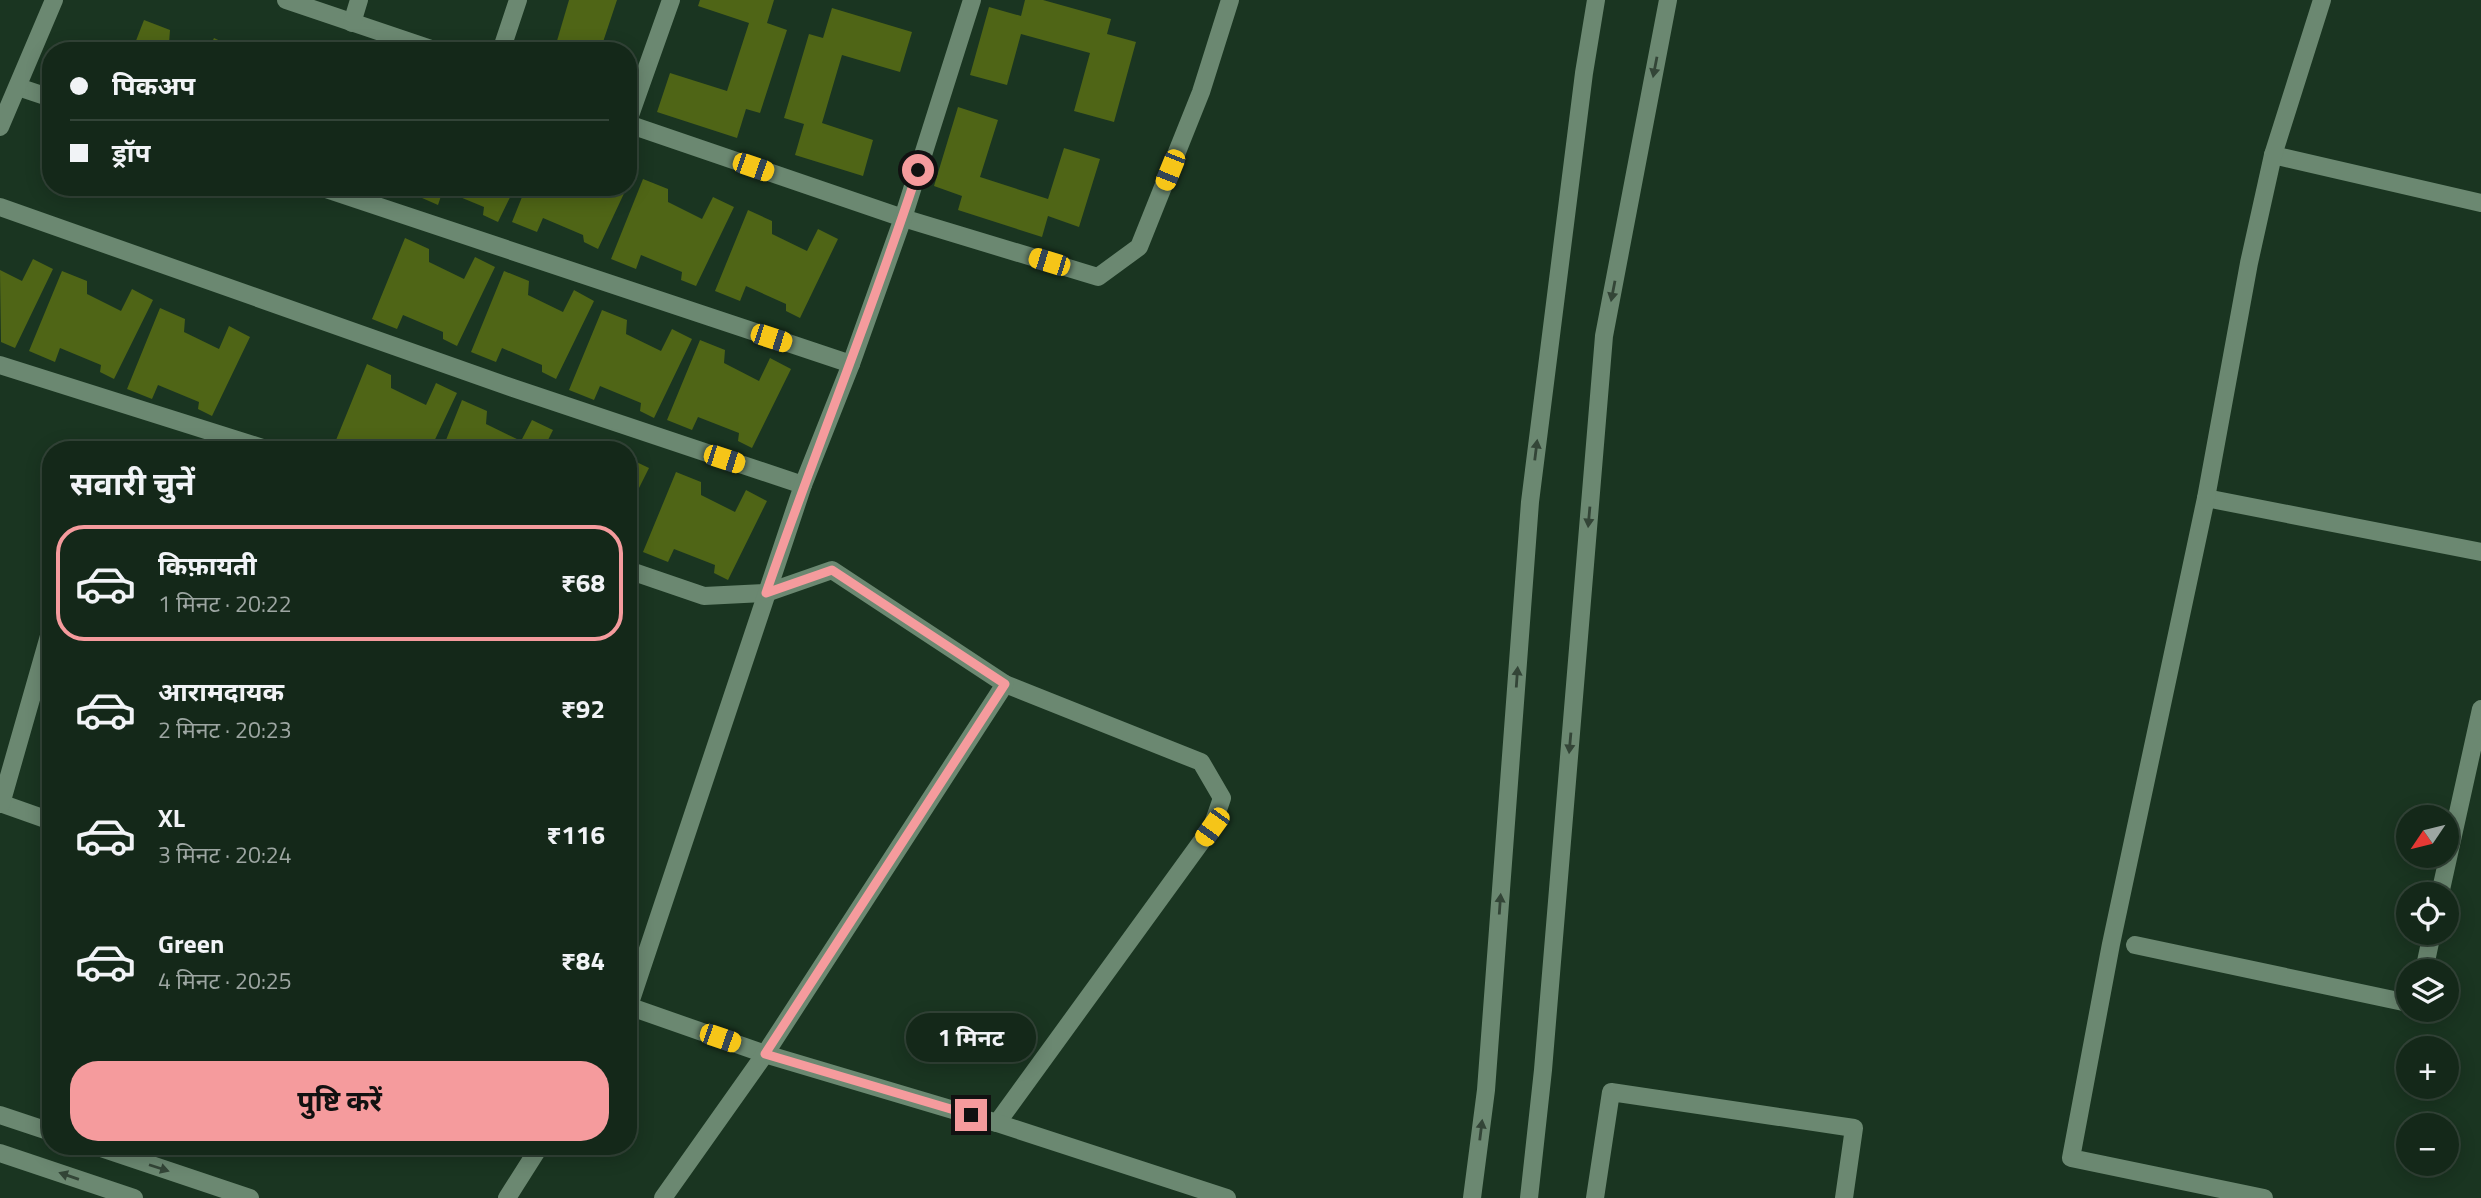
<!DOCTYPE html>
<html lang="hi">
<head>
<meta charset="utf-8">
<style>
  body { margin:0; font-family:"Titillium Web","Noto Sans Devanagari",sans-serif; background:#1d3022; color:#f1f3f6; height:100vh; display:flex; flex-direction:column; font-size:26px; white-space:nowrap }
  * { box-sizing:border-box; margin:0 }
  p { font-size:23px; color:#9da6a2 }
  .icon { flex:none; width:38px; height:38px; fill:none; stroke:currentColor; stroke-width:2; stroke-linecap:round; stroke-linejoin:round }
  .map { position:relative; flex:1; overflow:hidden }
  .panel { position:absolute; left:42px; top:441px; width:595px; height:714px; display:flex; flex-direction:column; background:#142819; border-radius:28px; box-shadow:0 4px 18px #0003,0 0 0 2px #334438 }
  .panel>* { flex:none }
  .top-card { position:absolute; left:42px; top:42px; width:595px; height:154px; border-radius:28px; box-shadow:0 4px 18px #0003,0 0 0 2px #334438; display:grid; align-content:center; height:154px; padding:0 28px; background:#142819 }
  .needle { width:46px; rotate:235deg }
  .tools { position:absolute; left:2396px; top:805px; display:grid; gap:14px }
  .tools a { display:grid; place-items:center; width:63px; height:63px; border-radius:50%; background:#142819; box-shadow:0 4px 18px #0003,0 0 0 2px #334438; font-size:35px }
  .end { position:absolute; width:32px; height:32px; margin:-16px; border:9px solid #f59b9d; background:#111; box-shadow:0 0 0 4px #111 }
  .from { border-radius:50% }
  .bubble { position:absolute; height:49px; border-radius:24px; background:#142819; box-shadow:0 4px 18px #0003,0 0 0 2px #334438; font-size:23px; font-weight:700; line-height:49px; text-align:center }
  .car { position:absolute; width:21px; height:42px; margin:-21px -10px; border-radius:9px; box-shadow:0 0 5px 2px #0007; background:linear-gradient(#f5c518 24%,#345 0 40%,#f5c518 0 76%,#345 0 86%,#f5c518 0) }
  .top-card b { display:flex; align-items:center; gap:24px; height:66px; font-size:26px }
  .top-card b+b { border-top:2px solid #334438 }
  .top-card i { width:18px; height:18px; background:#f1f3f6 }
  ul { padding:0; list-style:none }
  li { display:flex; align-items:center; gap:21px; height:116px; margin:0 14px 10px; padding:0 14px; border:4px solid transparent; border-radius:28px }
  li div { flex:1 }
  li b { display:block; font-size:26px }
  li em { font-style:normal; font-weight:700 }
  li.selected { border-color:#f59b9d }
  li>.icon { width:63px; height:63px; stroke-width:1.5 }
  h2 { padding:0 28px; font-size:32px; line-height:84px }
  .action { display:flex; gap:14px; margin-top:auto; padding:14px 28px }
  .action a { flex:1; height:80px; border-radius:28px; background:#f59b9d; color:#111; font-size:28px; font-weight:700; line-height:80px; text-align:center }
  .map>svg:first-child { display:block }
  .building { fill:#4f6516 }
  .lines { fill:none; stroke-linecap:round; stroke-linejoin:round }
  .minor { stroke:#6b8871; stroke-width:18 }
  .oneway { fill:#334537 }
  .route { stroke:#f59b9d; stroke-width:9 }
</style>
</head>
<body>
<div class="map">
<svg width="2481" height="1198" viewBox="0 0 2481 1198">
  <rect width="100%" height="100%" fill="#1a3521"/>
  <g class="building">
    <polygon points="569,0 617,0 600,51 554,51"/>
    <polygon points="700,0 774,0 767,23 787,30 760,113 746,109 737,138 657,112 670,73 727,91 749,23 698,6"/>
    <polygon points="1025,0 1043,0 1111,19 1107,34 1136,42 1114,122 1074,111 1090,53 1021,34 1007,85 970,75 989,7 1021,16"/>
    <polygon points="832,8 912,32 900,72 842,55 822,123 873,140 863,176 795,155 804,124 784,118 809,34 823,38"/>
    <polygon points="144,20 170,30 169,43 185,51 132,51"/>
    <polygon points="214,38 235,48 234,51 208,51"/>
    <polygon points="958,107 998,120 980,177 1048,199 1064,148 1100,159 1079,227 1048,216 1042,237 958,210 962,196 934,186"/>
    <polygon points="628,167 635,170 628,185"/>
    <polygon points="643,179 668,189 668,202 702,219 713,197 734,207 696,286 681,280 682,272 641,255 636,269 611,259"/>
    <polygon points="415,187 515,187 498,222 483,215 484,207 443,190 438,205 413,194"/>
    <polygon points="526,187 627,187 598,249 584,242 583,235 543,218 537,232 512,222"/>
    <polygon points="748,210 772,221 772,234 807,251 818,229 838,239 800,318 786,311 786,304 746,286 740,301 715,291"/>
    <polygon points="405,238 429,249 429,262 464,279 475,257 495,267 457,346 443,339 443,332 403,315 397,329 372,319"/>
    <polygon points="33,259 53,269 15,348 1,342 0,270 22,281"/>
    <polygon points="62,271 87,281 87,294 121,311 132,289 153,300 114,379 100,372 101,365 60,348 55,362 29,351"/>
    <polygon points="504,271 529,281 528,295 563,312 574,290 594,301 556,379 542,372 542,365 502,348 496,362 471,352"/>
    <polygon points="160,308 185,319 184,332 219,349 229,326 250,337 212,416 198,409 199,402 158,385 152,399 127,389"/>
    <polygon points="602,310 627,320 626,334 661,351 672,329 692,339 654,418 640,411 641,403 600,386 594,400 569,390"/>
    <polygon points="700,340 725,350 724,363 759,381 770,358 791,369 752,448 738,441 739,433 698,417 692,430 667,420"/>
    <polygon points="367,364 391,375 391,388 426,405 436,383 457,393 430,450 386,450 364,441 361,450 346,450 334,445"/>
    <polygon points="462,400 487,411 486,424 521,441 532,420 553,430 543,450 442,450"/>
    <polygon points="558,439 583,450 553,450"/>
    <polygon points="628,458 649,468 628,510"/>
    <polygon points="676,472 701,482 701,495 735,512 746,490 767,501 728,580 714,573 715,565 674,549 668,562 643,552"/>
  </g>
  <g class="lines">
    <g class="minor">
      <polyline points="286,0 437,51"/>
      <polyline points="352,23 359,0"/>
      <polyline points="501,51 518,0"/>
      <polyline points="18,87 51,98"/>
      <polyline points="628,121 671,0"/>
      <polyline points="628,124 903,218 1098,277 1139,247 1201,92 1230,0"/>
      <polyline points="0,127 54,0"/>
      <polyline points="2273,155 2481,203"/>
      <polyline points="320,187 851,364"/>
      <polyline points="0,207 513,388 803,485"/>
      <polyline points="0,365 269,450"/>
      <polyline points="2206,498 2481,552"/>
      <polyline points="628,570 704,596 766,593 832,570 1005,684 1201,762 1222,798 1212,827 997,1123"/>
      <polyline points="0,803 51,821"/>
      <polyline points="1,804 51,629"/>
      <polyline points="2440,894 2481,709"/>
      <polyline points="2135,945 2408,1003"/>
      <polyline points="2424,971 2432,933"/>
      <polyline points="628,1006 765,1054 997,1123 1227,1198"/>
      <polyline points="628,1009 803,485 851,364 903,218 972,0"/>
      <polyline points="0,1115 51,1132"/>
      <polyline points="95,1146 250,1198"/>
      <polyline points="0,1153 134,1198"/>
      <polyline points="507,1198 540,1146"/>
      <polyline points="663,1198 765,1054 1005,684"/>
      <polyline points="1472,1198 1486,1090 1530,502 1584,73 1596,0"/>
      <polyline points="1529,1198 1543,1070 1604,336 1668,0"/>
      <polyline points="1595,1198 1611,1092 1854,1128 1844,1198"/>
      <polyline points="2264,1198 2071,1158 2111,944 2206,498 2249,263 2273,155 2322,0"/>
    </g>
  </g>
  <defs><path id="oneway-solid" d="M-6-.8H1V-3.2L6.5 0L1 3.2V.8H-6Z" transform="scale(1.75)"/></defs>
  <g class="oneway">
    <use href="#oneway-solid" transform="translate(1655 67) rotate(101)"/>
    <use href="#oneway-solid" transform="translate(1613 291) rotate(101)"/>
    <use href="#oneway-solid" transform="translate(1536 450) rotate(-83)"/>
    <use href="#oneway-solid" transform="translate(1589 517) rotate(95)"/>
    <use href="#oneway-solid" transform="translate(1517 677) rotate(-86)"/>
    <use href="#oneway-solid" transform="translate(1570 743) rotate(95)"/>
    <use href="#oneway-solid" transform="translate(1500 904) rotate(-86)"/>
    <use href="#oneway-solid" transform="translate(1481 1130) rotate(-83)"/>
    <use href="#oneway-solid" transform="translate(159 1168) rotate(18)"/>
    <use href="#oneway-solid" transform="translate(69 1176) rotate(-161)"/>
  </g>
  <g class="lines">
    <path class="route" d="M 918,170 C 872,312 815,451 766,593 L 832,570 L 1005,684 L 765,1054 L 971,1115"/>
  </g>
</svg>
<div class="tools">
<a><svg class="needle" viewBox="-14 -14 28 28"><path d="M0-13l5 13h-10z" fill="#e53935"/><path d="M0 13l5-13h-10z" fill="#9da6a2"/></svg></a>
<a><svg class="icon" aria-label="locate" viewBox="0 0 24 24"><circle cx="12" cy="12" r="6"/><path d="M12 2v4M12 18v4M2 12h4M18 12h4"/></svg></a>
<a><svg class="icon" aria-label="layers" viewBox="0 0 24 24"><path d="M12 4l9 5-9 5-9-5zM3 14l9 5 9-5"/></svg></a>
<a>+</a>
<a>−</a>
</div>
<i class="end from" style="left:918px;top:170px"></i>
<i class="end" style="left:971px;top:1115px"></i>
<div class="bubble" style="left:906px;top:1013px;width:130px">1 मिनट</div>
<i class="car" style="left:753px;top:167px;rotate:109deg"></i>
<i class="car" style="left:1170px;top:170px;rotate:202deg"></i>
<i class="car" style="left:1049px;top:262px;rotate:287deg"></i>
<i class="car" style="left:771px;top:338px;rotate:108deg"></i>
<i class="car" style="left:724px;top:459px;rotate:108deg"></i>
<i class="car" style="left:1212px;top:827px;rotate:216deg"></i>
<i class="car" style="left:720px;top:1038px;rotate:109deg"></i>
<div class="top-card">
<b><i class="from"></i>पिकअप</b>
<b><i></i>ड्रॉप</b>
</div>
<section class="panel">
<h2>सवारी चुनें</h2>
<ul>
<li class="selected"><svg class="icon" aria-label="car" viewBox="0 0 24 24"><path d="M5 17H2v-5l4-1 3-4h7l3 4 3 1v5h-3M9 17h6M6 11h13"/><circle cx="7" cy="17" r="2"/><circle cx="17" cy="17" r="2"/></svg><div><b>किफ़ायती</b><p>1 मिनट · 20:22</p></div><em>₹68</em></li>
<li><svg class="icon" aria-label="car" viewBox="0 0 24 24"><path d="M5 17H2v-5l4-1 3-4h7l3 4 3 1v5h-3M9 17h6M6 11h13"/><circle cx="7" cy="17" r="2"/><circle cx="17" cy="17" r="2"/></svg><div><b>आरामदायक</b><p>2 मिनट · 20:23</p></div><em>₹92</em></li>
<li><svg class="icon" aria-label="car" viewBox="0 0 24 24"><path d="M5 17H2v-5l4-1 3-4h7l3 4 3 1v5h-3M9 17h6M6 11h13"/><circle cx="7" cy="17" r="2"/><circle cx="17" cy="17" r="2"/></svg><div><b>XL</b><p>3 मिनट · 20:24</p></div><em>₹116</em></li>
<li><svg class="icon" aria-label="car" viewBox="0 0 24 24"><path d="M5 17H2v-5l4-1 3-4h7l3 4 3 1v5h-3M9 17h6M6 11h13"/><circle cx="7" cy="17" r="2"/><circle cx="17" cy="17" r="2"/></svg><div><b>Green</b><p>4 मिनट · 20:25</p></div><em>₹84</em></li>
</ul>
<div class="action"><a>पुष्टि करें</a></div>
</section>
</div>
</body>
</html>
